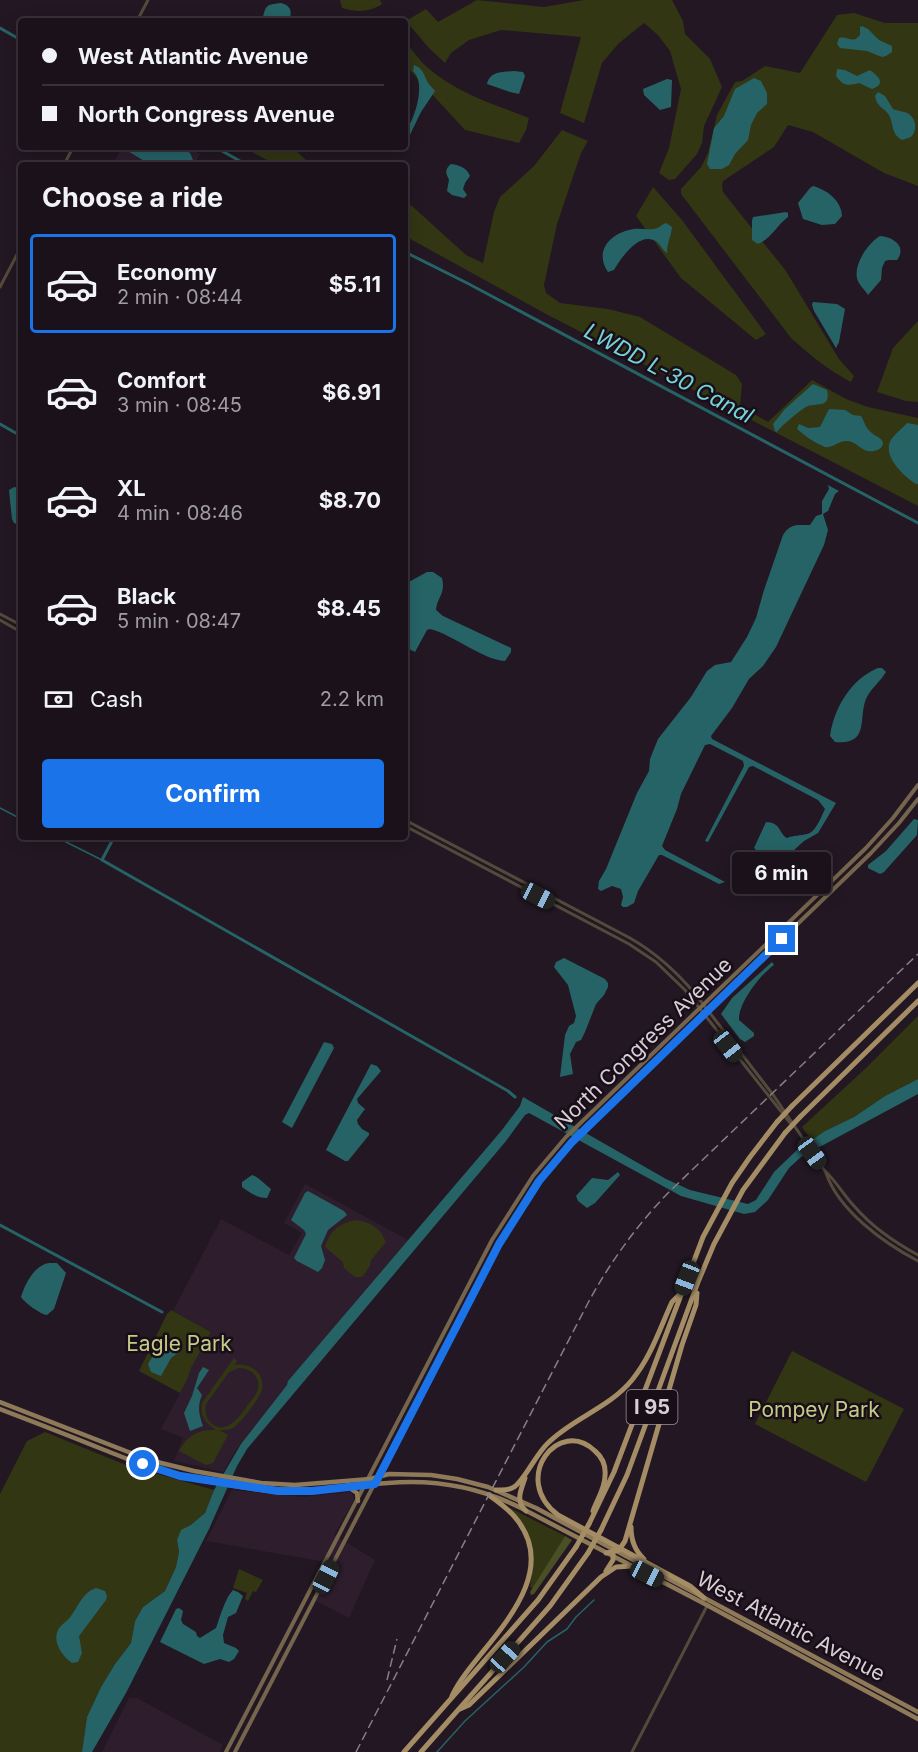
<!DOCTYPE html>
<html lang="en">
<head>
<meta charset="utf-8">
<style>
  body { margin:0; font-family:Inter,sans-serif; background:#231a23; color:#f1f3f6; height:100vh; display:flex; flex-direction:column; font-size:22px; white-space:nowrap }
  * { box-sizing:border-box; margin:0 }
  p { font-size:20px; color:#9f9da2 }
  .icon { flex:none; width:33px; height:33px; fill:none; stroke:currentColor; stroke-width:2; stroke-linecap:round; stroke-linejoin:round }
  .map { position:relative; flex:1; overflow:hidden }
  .panel { position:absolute; left:18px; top:162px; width:390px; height:678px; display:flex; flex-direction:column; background:#1a111a; border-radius:6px; box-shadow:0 3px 15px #0003,0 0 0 2px #383139 }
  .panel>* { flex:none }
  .guide { position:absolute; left:18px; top:18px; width:390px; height:132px; border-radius:6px; box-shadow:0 3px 15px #0003,0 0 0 2px #383139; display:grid; align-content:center; height:132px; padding:0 24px; background:#1a111a }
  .end { position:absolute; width:27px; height:27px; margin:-14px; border:8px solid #1a73e8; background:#fff; box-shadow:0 0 0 3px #fff }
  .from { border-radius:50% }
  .bubble { position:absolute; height:42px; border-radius:6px; background:#1a111a; box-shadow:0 3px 15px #0003,0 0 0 2px #383139; font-size:20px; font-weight:700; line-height:42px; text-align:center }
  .car { position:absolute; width:18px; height:36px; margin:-18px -9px; border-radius:8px; box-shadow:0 0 4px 2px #0007; background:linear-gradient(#222 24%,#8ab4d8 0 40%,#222 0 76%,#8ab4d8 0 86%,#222 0) }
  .guide b { display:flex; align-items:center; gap:21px; height:57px; font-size:22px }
  .guide b+b { border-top:2px solid #383139 }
  .guide i { width:15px; height:15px; background:#f1f3f6 }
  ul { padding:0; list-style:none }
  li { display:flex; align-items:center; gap:18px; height:99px; margin:0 12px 9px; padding:0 12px; border:3px solid transparent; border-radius:6px }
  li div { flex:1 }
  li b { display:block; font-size:22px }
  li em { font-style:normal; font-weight:700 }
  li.selected { border-color:#1a73e8 }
  li>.icon { width:54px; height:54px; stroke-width:1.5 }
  h2 { padding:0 24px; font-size:27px; line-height:72px }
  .pay { display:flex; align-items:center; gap:15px; height:66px; padding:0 24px; font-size:22px }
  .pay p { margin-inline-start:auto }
  .cta { display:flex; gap:12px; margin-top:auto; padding:12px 24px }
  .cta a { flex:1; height:69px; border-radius:6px; background:#1a73e8; color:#fff; font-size:24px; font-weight:700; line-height:69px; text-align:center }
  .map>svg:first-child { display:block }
  .built { fill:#2e1e2d }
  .green { fill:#323613; fill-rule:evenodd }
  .forest { fill:#4b4f26 }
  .water { fill:#266366 }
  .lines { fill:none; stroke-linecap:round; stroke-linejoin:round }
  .stream { stroke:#266366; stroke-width:1.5 }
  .canal { stroke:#266366; stroke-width:3 }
  .tertiary { stroke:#544a3b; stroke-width:3 }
  .secondary { stroke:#75654c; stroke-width:4 }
  .primary { stroke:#8e7959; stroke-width:4.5 }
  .motorway { stroke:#a48c64; stroke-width:5 }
  .rail { stroke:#887e87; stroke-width:1.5; stroke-dasharray:9 4.5; stroke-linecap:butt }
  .motorway-bridge { stroke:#a48c64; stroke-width:5 }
  .route { stroke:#1a73e8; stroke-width:8 }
  .labels { text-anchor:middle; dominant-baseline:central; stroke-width:5; stroke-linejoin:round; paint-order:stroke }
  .shield { fill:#190e18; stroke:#9e959d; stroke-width:1.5 }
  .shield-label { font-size:20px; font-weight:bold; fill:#d7cfd6 }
  .street-label { font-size:21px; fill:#d7cfd6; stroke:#190e18 }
  .park-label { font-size:21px; fill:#c3cc86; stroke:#190e18 }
  .water-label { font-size:22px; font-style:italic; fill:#73d4da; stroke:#190e18 }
</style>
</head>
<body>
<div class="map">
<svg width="918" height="1752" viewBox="0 0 918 1752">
  <rect width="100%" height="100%" fill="#221722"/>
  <g class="built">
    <polygon points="122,147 188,147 200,154 194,165 113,165"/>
    <polygon points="305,1184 408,1240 288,1381 287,1385 236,1450 223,1472 174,1461 183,1438 161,1429 187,1380 191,1368 211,1332 173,1311 221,1219 289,1255 302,1233 284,1223"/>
    <polygon points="232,1490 303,1497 350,1492 353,1495 354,1500 334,1535 375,1560 349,1618 316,1601 333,1567 320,1561 206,1541"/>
    <polygon points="129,1698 137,1698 223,1745 220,1752 102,1752"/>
  </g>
  <g class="green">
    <path d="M 340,0 L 380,0 L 382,4 C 368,13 357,12 342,8 Z"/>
    <polygon points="477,0 544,7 584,0 672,0 683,21 685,34 710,59 722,87 704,126 702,143 697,154 675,179 669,180 659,173 669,148 681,89 670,51 658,35 644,23 619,43 602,63 584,123 560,113 581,37 501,30 469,40 451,53 445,63 428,47 406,21 426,9 438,22"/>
    <path d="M 854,13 L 885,23 L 918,23 L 918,186 L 884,173 L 813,132 L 788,125 L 774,147 L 723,181 L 722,186 L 723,192 L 786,271 L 839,359 L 854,376 L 851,382 C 828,370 810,355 791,338 L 681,194 L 681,189 L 701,167 L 708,153 L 717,115 L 735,82 L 742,81 L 765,66 L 800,73 L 837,15 Z"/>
    <path d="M 405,41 C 412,50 419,60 427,67 C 456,93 493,104 529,118 L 526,130 L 519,143 L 465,130 L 405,65 Z"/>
    <polygon points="562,130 588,141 581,153 557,224 544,285 546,293 560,303 608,309 640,317 736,375 742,384 740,406 768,422 812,380 846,399 868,407 918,418 918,506 546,314 405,236 405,202 412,206 466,255 483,263 494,212 500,197 534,166"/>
    <polygon points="243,147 292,147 311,165 276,165"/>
    <polygon points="653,187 682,220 766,334 756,340 681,278 636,216"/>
    <polygon points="918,321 918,402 906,401 877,392 893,348"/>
    <polygon points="918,1016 918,1079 885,1096 854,1117 825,1131 811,1140 802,1127 865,1069"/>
    <path d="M 357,1220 C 372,1223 380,1228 386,1242 L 371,1260 L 370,1266 L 362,1277 L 355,1277 L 344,1268 L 343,1262 L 325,1247 C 330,1230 340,1223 357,1220 Z"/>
    <polygon points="171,1310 211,1332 191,1368 187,1380 180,1393 139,1371 167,1314"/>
    <polygon points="792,1351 904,1409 866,1482 755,1424"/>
    <path d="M 234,1358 L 237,1361 L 235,1365 C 250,1363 265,1372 262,1389 C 260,1398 241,1423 233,1428 C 229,1430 224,1430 219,1430 L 228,1435 L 213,1463 L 206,1465 L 179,1451 C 187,1436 198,1429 216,1430 C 205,1423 200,1416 202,1403 ZM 239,1368 C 252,1368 264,1380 256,1394 C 253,1399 248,1404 245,1409 C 237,1420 224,1436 210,1422 C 205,1417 205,1410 206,1404 L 229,1372 Z"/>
    <polygon points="45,1432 126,1465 214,1490 205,1513 177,1540 179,1552 176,1567 165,1591 143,1607 135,1621 131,1643 115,1664 101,1687 87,1717 82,1752 0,1752 0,1494 27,1441"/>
    <polygon points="510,1508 565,1536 533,1588 530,1587 533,1566 532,1550 509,1509"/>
    <polygon points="239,1569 263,1580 256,1592 253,1591 248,1601 245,1599 247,1593 233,1588"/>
  </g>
  <polygon class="forest" points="565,1536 572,1540 534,1594 531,1595 530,1592"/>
  <g class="water">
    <path d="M 281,3 C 292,6 292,12 289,21 L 262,21 C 266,5 265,5 281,3 Z"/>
    <path d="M 862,26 L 868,29 L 879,40 L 892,46 L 892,52 L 886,56 L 882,57 L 867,51 L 840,48 L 837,44 L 839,38 C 845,36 850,41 856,39 L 860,35 L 860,27 Z"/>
    <path d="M 414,65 C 422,68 423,72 426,79 C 428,84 432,87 435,91 L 421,112 L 405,145 C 405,142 405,138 405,135 C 406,129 411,123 413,117 C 418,105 424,81 413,71 Z"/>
    <path d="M 837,69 L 845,70 L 857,76 L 870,70 C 878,76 887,84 872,89 L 859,83 C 848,86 843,86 836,76 Z"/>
    <path d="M 514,71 L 523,72 L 525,76 L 519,94 L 510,92 L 487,84 C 490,71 503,72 514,71 Z"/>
    <polygon points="754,78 761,81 767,93 767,104 757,113 751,125 748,140 735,154 729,165 722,169 710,169 707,164 714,128 724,116 735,89"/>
    <polygon points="667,79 672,80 671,107 660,110 644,95 643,89"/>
    <path d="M 878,92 L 885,96 L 893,109 C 898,111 904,111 909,114 C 917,120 917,131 911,137 L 902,140 C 891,134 894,125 889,115 C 883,106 878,109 875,96 Z"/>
    <polygon points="128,147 181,147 190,153 193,160 190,165 151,165 126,150"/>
    <path d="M 451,164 C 460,165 467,168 470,176 L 465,183 L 463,189 L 467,195 L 464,198 L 452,195 L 447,191 L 449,180 C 446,173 444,170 451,164 Z"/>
    <path d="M 813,186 C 827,190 841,200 842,216 L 835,224 L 822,225 L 803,219 L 798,203 L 810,188 Z"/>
    <path d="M 786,212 L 788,213 L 788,217 C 777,225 771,239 758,244 L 752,240 L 752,221 L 753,217 Z"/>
    <path d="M 666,223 L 672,227 C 671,237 667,243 667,253 C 662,250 662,246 657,242 C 640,230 621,258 614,270 L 608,272 C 593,250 612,232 634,229 C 640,228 647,230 653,229 C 658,229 661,225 666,223 Z"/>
    <path d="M 880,236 C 894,237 907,247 897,260 L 889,260 L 885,261 L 882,268 L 881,280 L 868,295 C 865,290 858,284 857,278 C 854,264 868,243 880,236 Z"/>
    <polygon points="813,302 837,304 845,309 839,342 836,348 814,311 812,305"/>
    <path d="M 813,384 L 827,390 C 831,408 818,403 808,406 C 801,409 781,426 777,432 L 775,431 L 773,424 L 785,409 Z"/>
    <path d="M 829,409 L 845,410 L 853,415 L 861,416 C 866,424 864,427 873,434 C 877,437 882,438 883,443 C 883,450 873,452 868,451 C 862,450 857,444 852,442 C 839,438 834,449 825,447 C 815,443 805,436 797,429 L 799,424 L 808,428 L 820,427 Z"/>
    <path d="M 907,423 L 918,425 L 918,484 L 916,484 C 903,476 879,453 893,437 C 897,432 903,428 907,423 Z"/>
    <path d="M 828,485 L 839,491 L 835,494 L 828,511 L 823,514 L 828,530 L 824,545 L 776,647 L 763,666 L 749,679 L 732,708 L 711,736 L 712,739 L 836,803 L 818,833 L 804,841 L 782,861 C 774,861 759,854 754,848 L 766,822 C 781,822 779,834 787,838 C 794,835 800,836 807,834 C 816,832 821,817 825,809 L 818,800 L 753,766 L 749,767 L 708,842 L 705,841 L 744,766 L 743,761 L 710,744 L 705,745 L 681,794 L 677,809 L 662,846 L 665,850 L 725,882 L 719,884 L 662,855 L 659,855 L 638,891 L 634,903 L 627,907 L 623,907 L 621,905 L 623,897 L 621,889 L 612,886 L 601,891 L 598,889 L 599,881 L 606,869 L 637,793 L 649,771 L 650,759 L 658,739 L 691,697 L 707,671 L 715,665 L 731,662 L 747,637 L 756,618 L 764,590 L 783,535 C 790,523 798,525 810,525 L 816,516 L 822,514 L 822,501 L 829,489 Z"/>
    <polygon points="14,487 21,488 21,526 14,523 12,519 9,490"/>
    <path d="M 427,572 L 433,572 L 442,578 C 446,594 437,597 436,610 L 443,616 L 511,648 L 511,652 L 505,661 C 483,660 454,635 430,629 L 427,630 L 415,652 L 405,647 L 405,584 Z"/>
    <path d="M 878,668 L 882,668 L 886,672 C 880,682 871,688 866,699 C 858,719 870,745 835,742 L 830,736 C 834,708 851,679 878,668 Z"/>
    <polygon points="914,819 918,820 917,835 884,872 880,874 868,868 868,865 886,851"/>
    <polygon points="564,958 605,979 608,983 608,987 604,995 596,1004 585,1032 581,1040 576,1042 570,1054 573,1074 560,1077 565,1035 569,1026 574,1023 576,1016 568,985 554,967 556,962"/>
    <path d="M 772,962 L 774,965 C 761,974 738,1003 739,1020 L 754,1033 L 754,1036 L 745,1042 L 740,1039 L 721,1014 L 732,998 Z"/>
    <polygon points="324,1042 332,1044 334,1048 292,1128 282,1122"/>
    <polygon points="371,1064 377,1066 381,1071 357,1099 358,1103 365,1109 357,1120 358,1124 362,1129 369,1133 369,1135 348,1161 345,1161 326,1150 327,1148"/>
    <polygon points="918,1079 918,1094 801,1157 789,1168 768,1200 755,1212 744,1214 681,1196 529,1113 525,1115 506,1141 247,1449 237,1466 209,1529 126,1693 92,1752 82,1752 87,1717 101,1687 115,1664 131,1643 135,1621 143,1607 165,1591 176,1567 179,1552 177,1540 181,1530 191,1525 205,1513 214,1490 241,1444 287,1385 288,1381 502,1130 520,1106 523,1097 666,1179 690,1190 748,1204 756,1200 774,1172 798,1149 825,1131 854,1117 885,1096"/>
    <polygon points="618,1172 620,1175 595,1203 587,1208 578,1201 576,1196 592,1178 608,1180"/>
    <path d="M 252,1175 C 257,1176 266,1185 271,1189 L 267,1198 C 258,1198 250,1193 242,1187 L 242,1182 Z"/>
    <polygon points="308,1191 344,1211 347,1215 328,1230 321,1246 325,1260 322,1268 318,1272 297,1261 294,1258 306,1234 304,1230 291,1220 305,1193"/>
    <path d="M 49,1263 L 57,1263 L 66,1273 L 54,1309 L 47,1315 C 41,1315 24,1302 21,1297 C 25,1283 35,1265 49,1263 Z"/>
    <polygon points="163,1339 182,1350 171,1358 161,1376 151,1372 148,1364"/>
    <path d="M 203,1367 L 209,1370 L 197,1388 L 202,1395 C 197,1407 199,1414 203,1426 L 190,1431 L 184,1413 L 192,1396 L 199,1373 Z"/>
    <path d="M 96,1588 L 105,1591 L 107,1596 L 106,1600 L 79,1636 L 82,1653 L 78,1662 L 72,1663 C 63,1657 52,1642 58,1630 C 61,1624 68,1621 71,1616 C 79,1605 83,1592 96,1588 Z"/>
    <path d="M 233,1590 L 238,1592 L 243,1596 L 236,1613 L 228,1617 L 223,1635 L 224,1643 L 236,1648 L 239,1651 L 234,1659 L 229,1662 L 220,1659 L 204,1664 L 160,1642 L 176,1609 L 179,1608 L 183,1611 L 181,1620 L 183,1624 L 196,1632 L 197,1636 L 200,1638 L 216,1628 C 220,1617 225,1598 233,1590 Z"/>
  </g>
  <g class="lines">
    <g class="stream">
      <polyline points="0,808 21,819"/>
      <polyline points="56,837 102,860"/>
      <polyline points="437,1752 465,1721 524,1667 547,1642 567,1629 576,1617 594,1600"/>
    </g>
    <g class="canal">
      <polyline points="0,28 21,40"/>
      <polyline points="215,147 247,165"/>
      <polyline points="405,252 467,283 918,523"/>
      <polyline points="0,424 21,436"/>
      <polyline points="114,837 102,860 508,1091 515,1097"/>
      <polyline points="0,1225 162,1312"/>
    </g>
    <g class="tertiary">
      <polyline points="137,21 148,0"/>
      <polyline points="64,165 73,147"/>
      <polyline points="0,287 21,247"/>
      <polyline points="0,614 21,625"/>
      <polyline points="0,620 21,632"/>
      <path d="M 405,820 L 630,938 C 656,953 677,972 696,995 L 774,1096 L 825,1171 C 837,1182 844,1196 855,1207 C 873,1228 894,1242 918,1255"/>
      <polyline points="405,826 629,944 656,962 685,990 791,1124"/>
      <path d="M 826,1173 C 839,1211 884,1243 918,1261"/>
      <polyline points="632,1752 708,1604"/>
    </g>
    <g class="secondary">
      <polyline points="226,1752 492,1240 533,1176 566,1137 866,848 893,818 918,785"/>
      <polyline points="235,1752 499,1244 539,1181 572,1142 871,853 899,823 918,799"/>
    </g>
    <g class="primary">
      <polyline points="0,1402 149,1460 194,1471 261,1483 295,1485 370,1479 389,1474 431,1475 457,1479 488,1487 536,1508 918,1712"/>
      <path d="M 0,1409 C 34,1422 68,1435 102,1449 C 120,1456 139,1464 158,1470 C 190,1479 227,1485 261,1490 C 304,1495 345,1486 388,1483 C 434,1479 479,1487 521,1508 L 703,1603 L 918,1719"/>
      <polyline points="348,1487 357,1493 358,1501"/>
    </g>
    <g class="motorway">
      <polyline points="792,1106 918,983"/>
      <polyline points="800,1117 918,1001"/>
      <path d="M 525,1478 C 521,1490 515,1501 526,1511"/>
      <path d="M 496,1490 C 503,1490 508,1491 514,1487 C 524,1481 536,1454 548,1443 C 573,1418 609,1408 632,1380 C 651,1357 660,1328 672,1302 L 679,1295"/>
      <path d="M 593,1511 C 597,1500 605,1488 605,1476 C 606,1466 602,1457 595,1451 C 559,1416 510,1479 558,1515 L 690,1586 L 704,1598"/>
      <polyline points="589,1524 614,1472 703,1237 732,1183 750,1157 777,1122"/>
      <path d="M 631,1527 C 631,1540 634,1550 644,1559"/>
      <polyline points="601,1530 627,1475 698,1282 714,1244 743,1190 785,1133"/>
      <polyline points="606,1553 619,1550 625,1541 682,1345 696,1305 697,1293"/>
      <polyline points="606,1571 613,1560 613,1550"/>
      <path d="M 452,1696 C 459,1680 470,1668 481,1654 C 512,1616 556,1564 514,1516 C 507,1508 498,1502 489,1495"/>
      <polyline points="460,1709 469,1705 601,1577 616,1567 632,1566"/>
      <polyline points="404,1752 538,1600 576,1547"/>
      <polyline points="421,1752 550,1606 588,1553"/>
    </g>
    <g class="rail">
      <polyline points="387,1680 397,1639"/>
      <path d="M 356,1752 L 589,1301 C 611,1261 637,1225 669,1192 L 918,954"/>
    </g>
    <g class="motorway-bridge">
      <polyline points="777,1122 792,1106"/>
      <polyline points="785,1133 800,1117"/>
      <polyline points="576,1547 589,1524"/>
      <polyline points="588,1553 601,1530"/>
    </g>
  </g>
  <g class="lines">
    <polyline class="route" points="143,1464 180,1476 278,1491 312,1491 375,1484 499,1244 539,1181 572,1142 782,939"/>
  </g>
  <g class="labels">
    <rect class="shield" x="626.5" y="1390" width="51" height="34" rx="4.5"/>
    <g class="shield-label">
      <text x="652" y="1407">I 95</text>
    </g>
    <g class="street-label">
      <text transform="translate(643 1043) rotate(-44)">North Congress Avenue</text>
      <text transform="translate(791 1626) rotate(28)">West Atlantic Avenue</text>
    </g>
    <g class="park-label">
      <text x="179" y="1343">Eagle Park</text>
      <text x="814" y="1409">Pompey Park</text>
    </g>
    <g class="water-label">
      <text transform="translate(669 373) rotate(28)">LWDD L-30 Canal</text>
    </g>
  </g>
</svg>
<i class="end from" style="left:143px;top:1464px"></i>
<i class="end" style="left:782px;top:939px"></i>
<div class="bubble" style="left:732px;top:852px;width:99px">6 min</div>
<i class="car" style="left:538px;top:896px;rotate:117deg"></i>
<i class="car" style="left:728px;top:1046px;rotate:142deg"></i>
<i class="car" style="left:812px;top:1153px;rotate:144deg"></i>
<i class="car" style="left:687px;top:1278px;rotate:201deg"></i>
<i class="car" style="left:647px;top:1574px;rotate:117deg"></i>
<i class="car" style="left:326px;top:1577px;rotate:27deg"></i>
<i class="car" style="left:505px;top:1657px;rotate:42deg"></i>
<div class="guide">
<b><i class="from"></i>West Atlantic Avenue</b>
<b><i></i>North Congress Avenue</b>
</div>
<section class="panel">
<h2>Choose a ride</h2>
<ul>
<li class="selected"><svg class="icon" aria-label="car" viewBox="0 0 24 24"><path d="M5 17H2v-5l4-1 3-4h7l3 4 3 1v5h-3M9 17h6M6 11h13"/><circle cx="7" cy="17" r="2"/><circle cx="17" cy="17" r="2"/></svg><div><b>Economy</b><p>2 min · 08:44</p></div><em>$5.11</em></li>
<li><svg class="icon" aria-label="car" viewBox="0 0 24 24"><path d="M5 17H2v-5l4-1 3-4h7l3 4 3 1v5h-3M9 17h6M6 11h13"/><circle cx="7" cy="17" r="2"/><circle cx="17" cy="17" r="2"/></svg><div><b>Comfort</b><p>3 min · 08:45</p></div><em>$6.91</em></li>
<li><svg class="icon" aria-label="car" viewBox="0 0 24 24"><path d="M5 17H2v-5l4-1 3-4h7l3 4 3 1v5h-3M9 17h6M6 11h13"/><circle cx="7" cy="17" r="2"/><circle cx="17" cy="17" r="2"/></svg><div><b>XL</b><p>4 min · 08:46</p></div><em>$8.70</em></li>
<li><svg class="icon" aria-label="car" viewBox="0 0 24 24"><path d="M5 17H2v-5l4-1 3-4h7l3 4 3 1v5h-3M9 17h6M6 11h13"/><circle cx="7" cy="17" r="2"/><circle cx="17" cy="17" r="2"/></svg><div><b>Black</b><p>5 min · 08:47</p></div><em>$8.45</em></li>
</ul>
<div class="pay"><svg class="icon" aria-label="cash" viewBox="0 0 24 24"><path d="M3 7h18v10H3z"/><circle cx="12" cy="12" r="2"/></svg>Cash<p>2.2 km</p></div>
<div class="cta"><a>Confirm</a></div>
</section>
</div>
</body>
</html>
